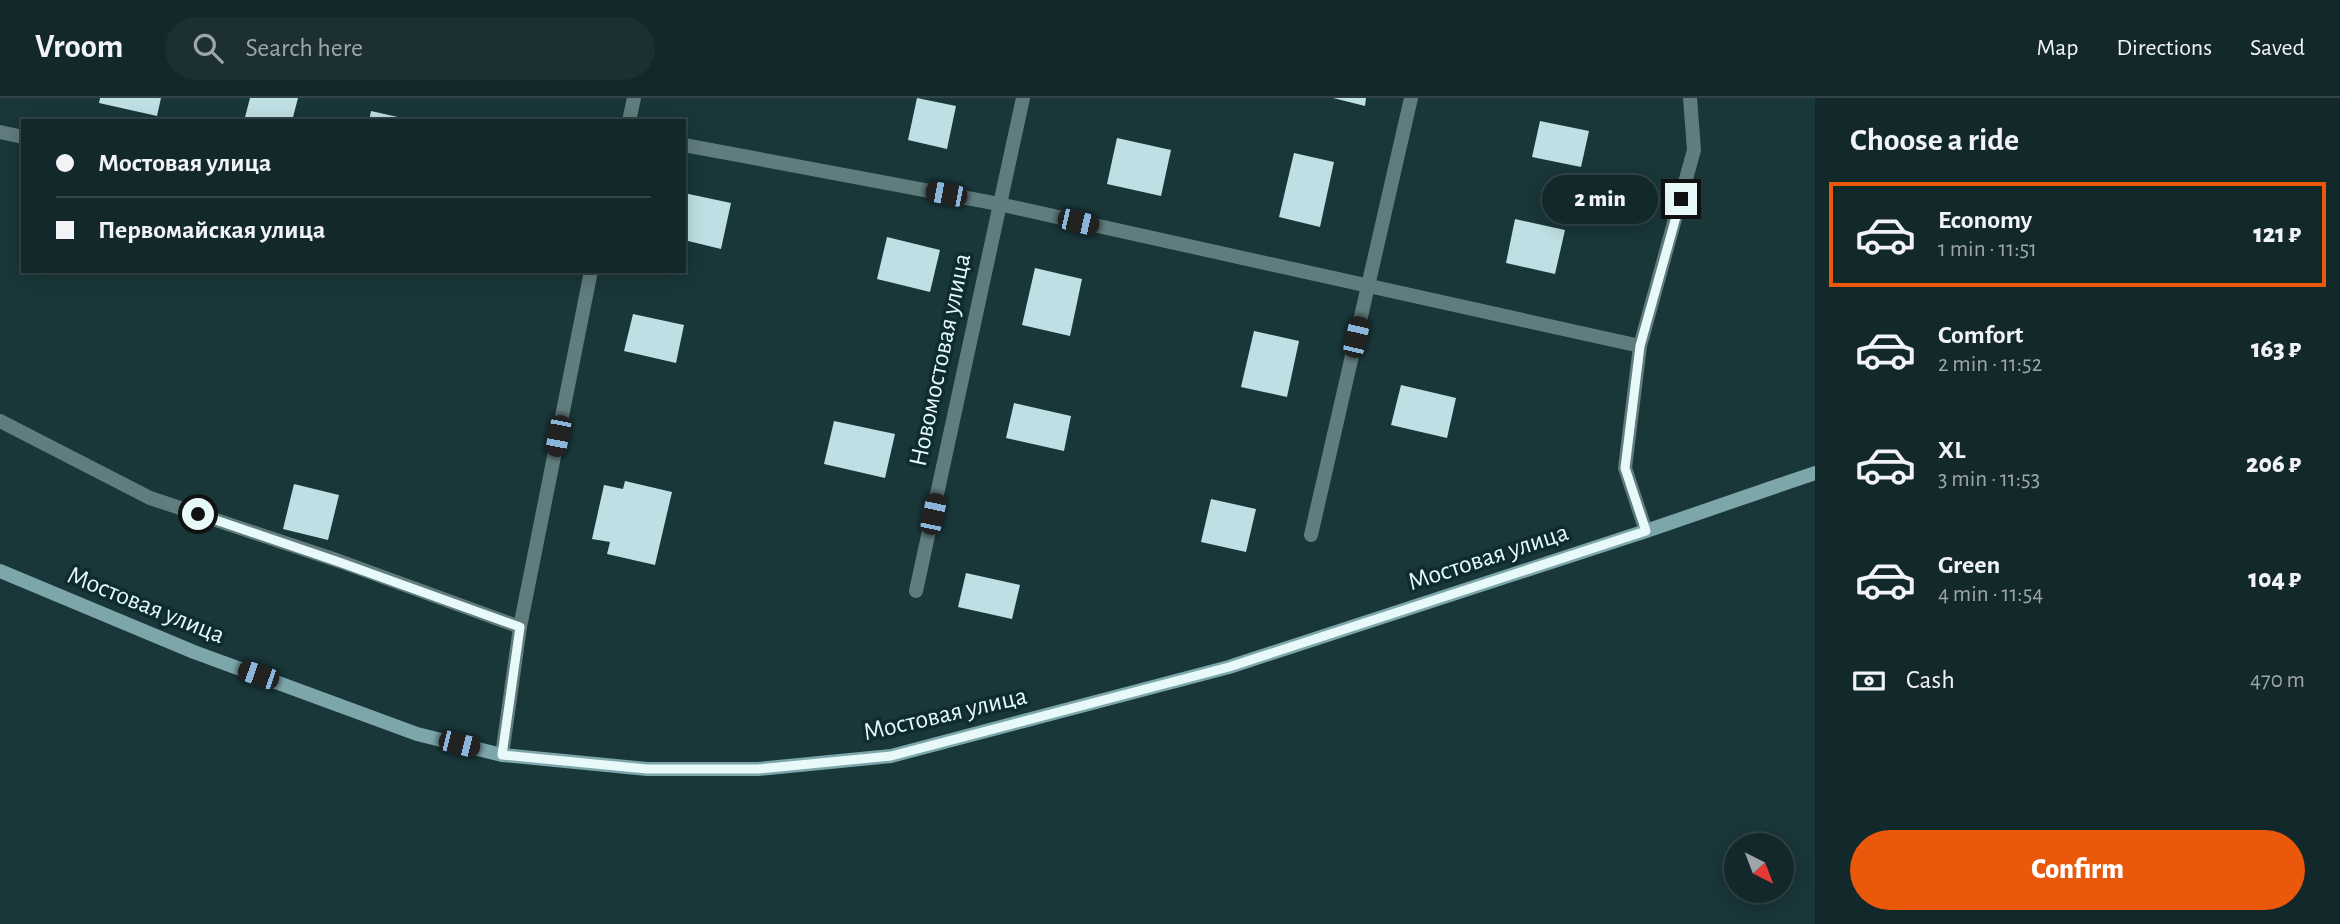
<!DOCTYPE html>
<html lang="en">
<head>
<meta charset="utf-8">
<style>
  body { margin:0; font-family:"Alegreya Sans",sans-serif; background:#1c3033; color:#f1f3f6; height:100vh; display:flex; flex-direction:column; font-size:26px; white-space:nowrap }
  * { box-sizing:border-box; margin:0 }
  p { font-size:23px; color:#9da6a9 }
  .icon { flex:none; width:38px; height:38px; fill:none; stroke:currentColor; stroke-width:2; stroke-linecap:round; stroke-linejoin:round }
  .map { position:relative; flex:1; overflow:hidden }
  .drawer { display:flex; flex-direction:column; background:#13282b; width:525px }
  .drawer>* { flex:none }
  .hud { position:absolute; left:21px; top:21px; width:665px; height:154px; border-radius:0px; box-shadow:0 4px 18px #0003,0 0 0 2px #324447; display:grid; align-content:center; height:154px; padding:0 35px; background:#13282b }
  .needle { width:46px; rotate:138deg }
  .tools { position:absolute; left:1724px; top:735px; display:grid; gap:14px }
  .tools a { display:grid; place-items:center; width:70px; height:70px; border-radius:50%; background:#13282b; box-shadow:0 4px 18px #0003,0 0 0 2px #324447; font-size:35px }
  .end { position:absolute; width:32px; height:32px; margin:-16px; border:9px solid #e8f9fa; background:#111; box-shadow:0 0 0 4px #111 }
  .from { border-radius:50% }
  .bubble { position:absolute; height:49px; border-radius:24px; background:#13282b; box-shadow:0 4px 18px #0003,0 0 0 2px #324447; font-size:23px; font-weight:800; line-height:49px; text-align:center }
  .car { position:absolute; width:21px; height:42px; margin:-21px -10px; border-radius:9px; box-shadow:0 0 5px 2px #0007; background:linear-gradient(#222 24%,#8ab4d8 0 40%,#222 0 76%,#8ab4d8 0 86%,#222 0) }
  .hud b { display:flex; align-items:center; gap:24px; height:66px; font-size:26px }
  .hud b+b { border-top:2px solid #324447 }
  .hud i { width:18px; height:18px; background:#f1f3f6 }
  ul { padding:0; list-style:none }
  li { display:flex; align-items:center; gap:21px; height:105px; margin:0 14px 10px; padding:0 21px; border:4px solid transparent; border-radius:0px }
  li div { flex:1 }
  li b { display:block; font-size:26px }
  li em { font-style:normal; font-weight:800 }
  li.active { border-color:#ea580c }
  li>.icon { width:63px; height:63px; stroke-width:1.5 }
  h2 { padding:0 35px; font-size:32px; line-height:84px }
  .pay { display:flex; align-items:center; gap:18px; height:77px; padding:0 35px; font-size:26px }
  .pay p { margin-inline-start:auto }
  .action { display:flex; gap:14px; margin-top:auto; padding:14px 35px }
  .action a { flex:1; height:80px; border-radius:42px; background:#ea580c; color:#fff; font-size:28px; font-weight:800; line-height:80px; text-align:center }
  header { display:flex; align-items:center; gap:42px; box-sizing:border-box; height:98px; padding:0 35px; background:#13282b; border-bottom:2px solid #324447 }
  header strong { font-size:33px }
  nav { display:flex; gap:38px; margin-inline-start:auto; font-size:24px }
  .search { width:490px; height:63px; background:#1c3033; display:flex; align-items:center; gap:18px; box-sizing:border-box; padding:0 24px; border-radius:38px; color:#9da6a9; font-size:26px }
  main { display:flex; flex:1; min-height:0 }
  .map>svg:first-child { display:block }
  .building { fill:#bedfe3 }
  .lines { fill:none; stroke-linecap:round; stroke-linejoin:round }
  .street { stroke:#617c7e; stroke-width:14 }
  .secondary { stroke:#7ca6aa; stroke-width:14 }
  .route { stroke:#e8f9fa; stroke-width:9 }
  .labels { text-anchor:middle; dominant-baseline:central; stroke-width:7; stroke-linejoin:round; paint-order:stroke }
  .street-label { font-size:26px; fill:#e8f9fa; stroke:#0e2c2f }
</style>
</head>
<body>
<header>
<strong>Vroom</strong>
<div class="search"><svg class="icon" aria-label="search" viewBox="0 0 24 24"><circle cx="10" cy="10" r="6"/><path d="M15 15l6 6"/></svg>Search here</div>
<nav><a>Map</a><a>Directions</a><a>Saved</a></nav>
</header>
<main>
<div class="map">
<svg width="1815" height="826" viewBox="0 0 1815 826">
  <rect width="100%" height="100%" fill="#193639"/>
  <g class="building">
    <polygon points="100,0 161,0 157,18 99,5"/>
    <polygon points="250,0 298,0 292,23 244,23"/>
    <polygon points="917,0 956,8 947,51 908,42"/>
    <polygon points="1333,0 1366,0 1365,8"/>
    <polygon points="371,13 411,22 411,23 369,23"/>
    <polygon points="1540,23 1589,33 1581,69 1532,59"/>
    <polygon points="1117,40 1171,52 1161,98 1107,86"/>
    <polygon points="1294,55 1334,64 1320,129 1279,119"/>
    <polygon points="684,95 731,105 721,151 684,142"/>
    <polygon points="1515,121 1565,132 1555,176 1506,165"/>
    <polygon points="887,139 940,152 930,194 877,181"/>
    <polygon points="1035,170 1082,181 1070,238 1022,227"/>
    <polygon points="633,216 684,227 676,265 624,253"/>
    <polygon points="1254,233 1299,243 1287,299 1241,289"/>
    <polygon points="1401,287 1456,300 1447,340 1391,327"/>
    <polygon points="1014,305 1071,318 1064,353 1006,340"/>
    <polygon points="834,323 895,336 885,380 824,366"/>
    <polygon points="625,383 672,394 655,467 607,456 610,444 592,441 604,387 623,391"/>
    <polygon points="294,386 339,397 328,442 283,431"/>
    <polygon points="1211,401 1256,411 1246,454 1201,444"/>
    <polygon points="966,475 1020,487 1012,521 958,509"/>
  </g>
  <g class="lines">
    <g class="street">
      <polyline points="629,23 634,0"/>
      <polyline points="0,34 23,39"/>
      <polyline points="684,47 999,106 1640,248"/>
      <polyline points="0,323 150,400 339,463 520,529"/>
      <polyline points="1646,433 1625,370 1640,248 1694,52 1690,0"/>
      <polyline points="1311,437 1411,0"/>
      <polyline points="916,493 1023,0"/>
      <polyline points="502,657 520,529 591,173"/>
    </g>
    <polyline class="secondary" points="0,473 194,554 417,636 502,657 647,671 758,671 891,658 1229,569 1646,433 1815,375"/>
  </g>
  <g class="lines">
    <polyline class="route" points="198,416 339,464 520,529 502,657 647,671 758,671 891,658 1229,569 1646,433 1625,370 1640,248 1681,101"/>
  </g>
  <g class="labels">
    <g class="street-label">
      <text transform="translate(940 262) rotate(-78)">Новомостовая улица</text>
      <text transform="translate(1488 459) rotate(-18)">Мостовая улица</text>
      <text transform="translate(146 507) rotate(22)">Мостовая улица</text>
      <text transform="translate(945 616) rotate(-13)">Мостовая улица</text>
    </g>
  </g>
</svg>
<div class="tools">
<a><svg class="needle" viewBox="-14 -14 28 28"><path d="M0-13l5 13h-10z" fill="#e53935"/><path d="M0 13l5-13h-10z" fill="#9da6a9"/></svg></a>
</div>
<i class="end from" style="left:198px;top:416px"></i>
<i class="end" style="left:1681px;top:101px"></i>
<div class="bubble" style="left:1542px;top:77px;width:116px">2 min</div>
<i class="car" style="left:946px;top:96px;rotate:281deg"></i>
<i class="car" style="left:1078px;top:124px;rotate:103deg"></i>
<i class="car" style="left:1356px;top:239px;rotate:13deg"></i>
<i class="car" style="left:558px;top:338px;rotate:191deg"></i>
<i class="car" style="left:933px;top:416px;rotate:12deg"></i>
<i class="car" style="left:258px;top:577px;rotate:289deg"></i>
<i class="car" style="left:459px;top:646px;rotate:104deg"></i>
<div class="hud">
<b><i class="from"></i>Мостовая улица</b>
<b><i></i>Первомайская улица</b>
</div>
</div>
<section class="drawer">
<h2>Choose a ride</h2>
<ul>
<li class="active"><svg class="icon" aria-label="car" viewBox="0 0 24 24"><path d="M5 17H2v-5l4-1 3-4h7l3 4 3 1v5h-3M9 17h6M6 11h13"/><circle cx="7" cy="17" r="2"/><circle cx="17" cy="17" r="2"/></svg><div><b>Economy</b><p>1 min · 11:51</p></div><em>121 ₽</em></li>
<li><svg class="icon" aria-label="car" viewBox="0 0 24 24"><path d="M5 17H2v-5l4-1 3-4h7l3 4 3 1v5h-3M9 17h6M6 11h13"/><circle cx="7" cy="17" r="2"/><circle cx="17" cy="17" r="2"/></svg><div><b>Comfort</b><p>2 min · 11:52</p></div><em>163 ₽</em></li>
<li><svg class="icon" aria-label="car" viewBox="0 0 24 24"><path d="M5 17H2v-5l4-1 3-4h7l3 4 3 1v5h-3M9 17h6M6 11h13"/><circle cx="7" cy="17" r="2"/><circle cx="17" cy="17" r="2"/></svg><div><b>XL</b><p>3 min · 11:53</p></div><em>206 ₽</em></li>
<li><svg class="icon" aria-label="car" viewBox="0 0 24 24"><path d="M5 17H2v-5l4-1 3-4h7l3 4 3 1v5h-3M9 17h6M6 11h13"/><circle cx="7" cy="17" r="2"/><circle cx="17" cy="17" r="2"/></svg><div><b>Green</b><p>4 min · 11:54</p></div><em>104 ₽</em></li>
</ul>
<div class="pay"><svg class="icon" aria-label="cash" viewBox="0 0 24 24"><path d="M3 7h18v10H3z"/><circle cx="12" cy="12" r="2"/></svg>Cash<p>470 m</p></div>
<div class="action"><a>Confirm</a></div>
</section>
</main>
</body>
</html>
